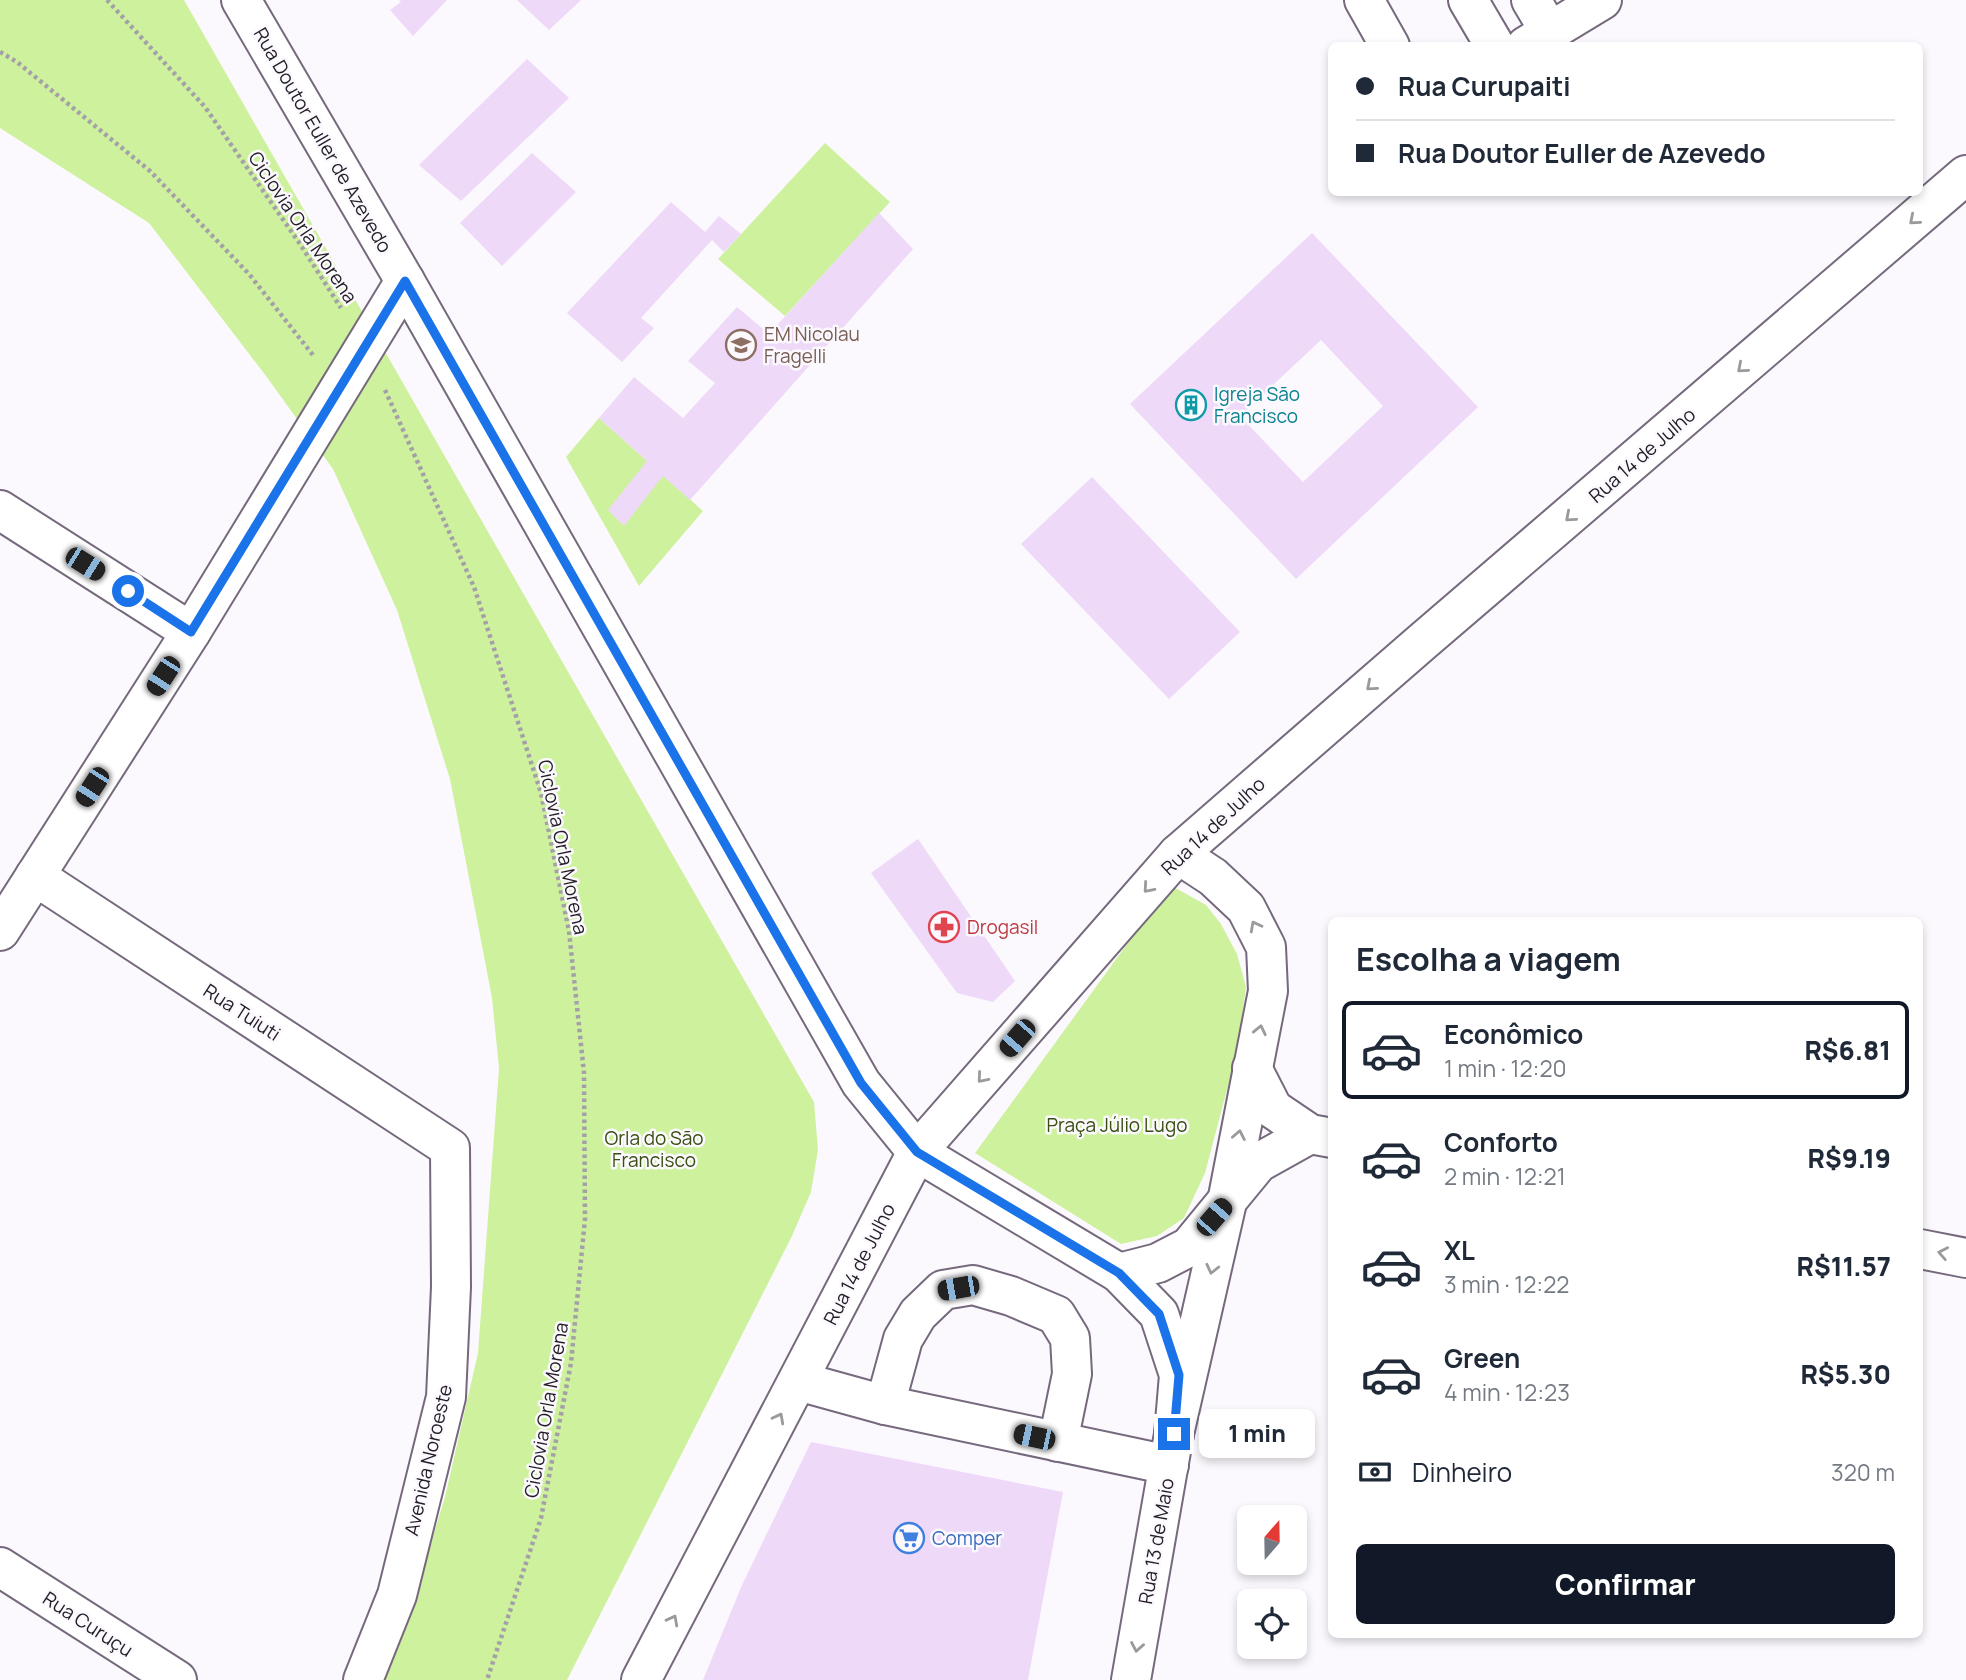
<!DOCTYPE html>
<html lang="pt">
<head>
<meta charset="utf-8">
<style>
  body { margin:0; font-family:Manrope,sans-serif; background:#f6f6f7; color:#1f2937; height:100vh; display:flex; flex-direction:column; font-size:26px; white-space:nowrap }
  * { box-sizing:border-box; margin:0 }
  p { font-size:23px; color:#747a83 }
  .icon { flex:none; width:38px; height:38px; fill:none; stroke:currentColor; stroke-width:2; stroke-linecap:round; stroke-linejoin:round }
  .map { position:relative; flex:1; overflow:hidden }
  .sheet { position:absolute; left:1328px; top:917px; width:595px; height:721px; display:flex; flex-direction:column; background:#fff; border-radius:10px; box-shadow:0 4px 10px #0003 }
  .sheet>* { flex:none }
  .top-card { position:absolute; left:1328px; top:42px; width:595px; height:154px; border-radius:10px; box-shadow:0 4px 10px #0003; display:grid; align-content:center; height:154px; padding:0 28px; background:#fff }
  .needle { width:46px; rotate:20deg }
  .controls { position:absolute; left:1237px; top:1505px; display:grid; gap:14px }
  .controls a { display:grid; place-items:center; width:70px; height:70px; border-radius:10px; background:#fff; box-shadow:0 4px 10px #0003; font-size:35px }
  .end { position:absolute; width:32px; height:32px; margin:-16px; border:9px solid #1a73e8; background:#fff; box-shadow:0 0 0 4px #fff }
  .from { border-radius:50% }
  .bubble { position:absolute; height:49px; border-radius:10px; background:#fff; box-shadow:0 4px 10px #0003; font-size:23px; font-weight:800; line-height:49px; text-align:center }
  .car { position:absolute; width:21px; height:42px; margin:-21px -10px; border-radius:9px; box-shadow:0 0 5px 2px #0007; background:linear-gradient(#222 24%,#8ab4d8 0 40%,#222 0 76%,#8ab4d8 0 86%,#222 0) }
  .top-card b { display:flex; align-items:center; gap:24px; height:66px; font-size:26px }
  .top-card b+b { border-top:2px solid #e0e1e3 }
  .top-card i { width:18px; height:18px; background:#1f2937 }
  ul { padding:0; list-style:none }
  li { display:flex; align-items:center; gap:21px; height:98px; margin:0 14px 10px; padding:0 14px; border:4px solid transparent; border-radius:10px }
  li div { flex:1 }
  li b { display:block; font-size:26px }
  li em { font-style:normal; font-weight:800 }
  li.current { border-color:#111827 }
  li>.icon { width:63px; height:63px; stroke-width:1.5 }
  h2 { padding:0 28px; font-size:32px; line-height:84px }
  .pay { display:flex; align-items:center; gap:18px; height:77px; padding:0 28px; font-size:26px }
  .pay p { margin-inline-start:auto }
  .primary-button { display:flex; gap:14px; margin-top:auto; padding:14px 28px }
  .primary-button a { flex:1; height:80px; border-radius:10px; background:#111827; color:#fff; font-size:28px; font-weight:800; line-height:80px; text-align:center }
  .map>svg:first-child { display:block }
  .green { fill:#cef19e }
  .building { fill:#eed9f8; fill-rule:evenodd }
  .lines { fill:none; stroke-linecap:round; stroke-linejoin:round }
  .minor-casing { stroke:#76697d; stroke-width:42 }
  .path { stroke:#a4a0a7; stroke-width:4.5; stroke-dasharray:3.5 3.5; stroke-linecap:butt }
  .minor { stroke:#fff; stroke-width:38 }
  .oneway { stroke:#9c999d }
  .route { stroke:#1a73e8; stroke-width:9 }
  .labels { text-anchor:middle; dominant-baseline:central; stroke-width:5; stroke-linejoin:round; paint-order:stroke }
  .street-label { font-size:19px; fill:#221d25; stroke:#fcf9fe }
  .education-label { font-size:19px; fill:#785e54; stroke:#fcf9fe; text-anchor:start }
  .culture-label { font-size:19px; fill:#0d838f; stroke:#fcf9fe; text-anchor:start }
  .health-label { font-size:19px; fill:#be3a42; stroke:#fcf9fe; text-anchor:start }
  .park-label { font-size:19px; fill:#394e11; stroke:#fcf9fe }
  .shop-label { font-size:19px; fill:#366cbe; stroke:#fcf9fe; text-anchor:start }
</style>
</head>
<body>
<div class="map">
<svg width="1966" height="1680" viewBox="0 0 1966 1680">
  <rect width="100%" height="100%" fill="#fcf9fe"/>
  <g class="green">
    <polygon points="0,0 184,0 814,1102 818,1150 811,1192 792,1236 567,1680 382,1680 409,1615 445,1497 478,1353 499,1068 492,998 450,779 397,610 333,469 266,376 149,223 0,128"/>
    <polygon points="825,143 890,202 785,316 718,259"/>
    <polygon points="599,418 703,511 639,586 566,457"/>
    <polygon points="1170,885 1206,905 1221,924 1237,954 1246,987 1237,1052 1205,1173 1184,1218 1157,1236 1121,1244 975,1153"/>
  </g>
  <g class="building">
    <polygon points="399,0 447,0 413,36 390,10 401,2"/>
    <polygon points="517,0 581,0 549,30"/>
    <polygon points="527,59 569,98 461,201 419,165"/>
    <polygon points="532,153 576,192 502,266 460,223"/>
    <polygon points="671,202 705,232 719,216 741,234 724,252 712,240 641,318 654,328 622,362 567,313"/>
    <polygon points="879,213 913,249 690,500 663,476 624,526 608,510 647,461 599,418 634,377 683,418 715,383 688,361 737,307 769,334"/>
    <path d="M 1312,233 L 1478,407 L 1296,579 L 1130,404 ZM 1321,340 L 1383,406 L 1303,482 L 1240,416 Z"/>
    <polygon points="1092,477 1240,632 1169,699 1021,544"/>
    <polygon points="918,839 1015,981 993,1002 957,993 871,873"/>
    <polygon points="811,1442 1063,1492 1028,1680 703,1680 742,1585"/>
  </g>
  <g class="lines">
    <g class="minor-casing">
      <g id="minor">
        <polyline points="241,0 405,281 861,1083 917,1152 1119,1273 1159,1314 1179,1375 1174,1434"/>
        <polyline points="1364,0 1390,46"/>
        <polyline points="1468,0 1495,46"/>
        <polyline points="1531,0 1550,32"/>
        <polyline points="1526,46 1602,0"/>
        <polyline points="0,510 191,632"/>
        <polyline points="35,876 450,1148 451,1287 446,1397 397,1595 363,1680"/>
        <polyline points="0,931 191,632 405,281"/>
        <polyline points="1252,1068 1273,1109 1310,1134 1332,1138"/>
        <polyline points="1920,1249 1966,1258"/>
        <polyline points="1119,1273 1158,1263 1189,1247 1258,1163 1310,1134"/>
        <polyline points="798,1381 885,1405 1169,1465"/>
        <polyline points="885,1405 903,1339 918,1314 943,1290 973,1285 1011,1296 1056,1315 1070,1338 1072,1374 1058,1442"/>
        <polyline points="0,1567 177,1680"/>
        <polyline points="641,1680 917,1152 1178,854 1422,642 1966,175"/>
        <polyline points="1131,1680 1174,1434 1227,1202 1268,991 1266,947 1246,908 1213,877 1178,854"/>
      </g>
    </g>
    <g class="path">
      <polyline points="107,0 205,107 300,244 341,308"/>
      <polyline points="0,52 17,62 150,171 249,274 313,355"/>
      <polyline points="385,390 474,587 541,793 569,931 584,1073 585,1219 571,1363 541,1518 487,1680"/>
    </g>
    <use href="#minor" class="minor"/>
  </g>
  <defs><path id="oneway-chevron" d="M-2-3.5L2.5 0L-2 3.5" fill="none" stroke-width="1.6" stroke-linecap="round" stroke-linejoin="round" transform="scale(1.75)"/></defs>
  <g class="oneway">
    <use href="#oneway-chevron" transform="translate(1914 220) rotate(139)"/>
    <use href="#oneway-chevron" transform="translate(1742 368) rotate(139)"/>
    <use href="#oneway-chevron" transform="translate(1570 517) rotate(139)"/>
    <use href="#oneway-chevron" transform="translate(1371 686) rotate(139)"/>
    <use href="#oneway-chevron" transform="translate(1148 888) rotate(131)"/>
    <use href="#oneway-chevron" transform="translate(1255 926) rotate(-118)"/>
    <use href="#oneway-chevron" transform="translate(1260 1030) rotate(-78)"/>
    <use href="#oneway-chevron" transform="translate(982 1078) rotate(131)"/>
    <use href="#oneway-chevron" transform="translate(1239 1135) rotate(-79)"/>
    <use href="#oneway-chevron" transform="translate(1943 1253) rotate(-169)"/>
    <use href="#oneway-chevron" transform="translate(1212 1269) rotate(103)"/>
    <use href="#oneway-chevron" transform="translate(779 1418) rotate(-62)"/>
    <use href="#oneway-chevron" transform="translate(673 1620) rotate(-62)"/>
    <use href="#oneway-chevron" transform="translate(1137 1647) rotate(100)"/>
  </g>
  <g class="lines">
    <polyline class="route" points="128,591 191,632 405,281 861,1083 917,1152 1119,1273 1159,1314 1179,1375 1174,1434"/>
  </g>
  <defs>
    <g id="school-ring" transform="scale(1.575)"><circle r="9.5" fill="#fcf9fe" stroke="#8d6e63" stroke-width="1.5"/><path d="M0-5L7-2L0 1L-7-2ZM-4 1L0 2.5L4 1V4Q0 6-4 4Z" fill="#8d6e63"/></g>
    <g id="building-ring" transform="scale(1.575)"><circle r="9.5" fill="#fcf9fe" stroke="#0f9aa8" stroke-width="1.5"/><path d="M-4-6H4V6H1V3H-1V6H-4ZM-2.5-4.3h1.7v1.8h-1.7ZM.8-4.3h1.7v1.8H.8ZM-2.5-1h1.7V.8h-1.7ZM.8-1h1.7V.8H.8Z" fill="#0f9aa8"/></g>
    <g id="pharmacy-ring" transform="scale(1.575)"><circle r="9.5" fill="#fcf9fe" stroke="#e0444e" stroke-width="1.5"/><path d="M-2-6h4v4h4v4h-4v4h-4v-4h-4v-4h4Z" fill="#e0444e"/></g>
    <g id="supermarket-ring" transform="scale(1.575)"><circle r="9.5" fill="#fcf9fe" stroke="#3f7fe0" stroke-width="1.5"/><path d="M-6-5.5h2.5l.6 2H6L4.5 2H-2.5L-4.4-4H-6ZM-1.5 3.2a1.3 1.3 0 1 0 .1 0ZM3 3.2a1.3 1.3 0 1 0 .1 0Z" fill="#3f7fe0"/></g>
  </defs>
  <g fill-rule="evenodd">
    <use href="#school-ring" x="741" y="345"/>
    <use href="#building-ring" x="1191" y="405"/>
    <use href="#pharmacy-ring" x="944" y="927"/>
    <use href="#supermarket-ring" x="909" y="1538"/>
  </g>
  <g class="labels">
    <g class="street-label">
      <text transform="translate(323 140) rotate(60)">Rua Doutor Euller de Azevedo</text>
      <text transform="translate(303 227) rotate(56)">Ciclovia Orla Morena</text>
      <text transform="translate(1642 455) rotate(-41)">Rua 14 de Julho</text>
      <text transform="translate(1213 826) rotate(-43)">Rua 14 de Julho</text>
      <text transform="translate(563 847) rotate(78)">Ciclovia Orla Morena</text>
      <text transform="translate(242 1012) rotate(33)">Rua Tuiuti</text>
      <text transform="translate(859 1264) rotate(-63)">Rua 14 de Julho</text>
      <text transform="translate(546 1410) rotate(-80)">Ciclovia Orla Morena</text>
      <text transform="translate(428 1460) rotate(-77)">Avenida Noroeste</text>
      <text transform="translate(1156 1541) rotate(-80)">Rua 13 de Maio</text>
      <text transform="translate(88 1624) rotate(33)">Rua Curuçu</text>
    </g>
    <g class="education-label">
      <text x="764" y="334">EM Nicolau<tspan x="764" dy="22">Fragelli</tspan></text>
    </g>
    <g class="culture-label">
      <text x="1214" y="394">Igreja São<tspan x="1214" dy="22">Francisco</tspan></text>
    </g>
    <g class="health-label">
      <text x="967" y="927">Drogasil</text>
    </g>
    <g class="park-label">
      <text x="1117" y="1125">Praça Júlio Lugo</text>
      <text x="654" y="1138">Orla do São<tspan x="654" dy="22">Francisco</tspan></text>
    </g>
    <g class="shop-label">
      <text x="932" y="1538">Comper</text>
    </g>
  </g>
</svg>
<div class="controls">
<a><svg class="needle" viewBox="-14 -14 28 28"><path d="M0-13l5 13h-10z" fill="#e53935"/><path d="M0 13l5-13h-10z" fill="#747a83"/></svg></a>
<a><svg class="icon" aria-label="locate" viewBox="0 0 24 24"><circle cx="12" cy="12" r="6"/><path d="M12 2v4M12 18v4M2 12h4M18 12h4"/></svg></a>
</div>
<i class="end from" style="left:128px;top:591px"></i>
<i class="end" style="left:1174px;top:1434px"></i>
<div class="bubble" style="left:1199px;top:1409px;width:116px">1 min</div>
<i class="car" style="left:85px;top:564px;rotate:122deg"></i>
<i class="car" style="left:163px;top:676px;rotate:213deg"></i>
<i class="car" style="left:92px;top:787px;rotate:213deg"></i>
<i class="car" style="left:1017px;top:1038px;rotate:221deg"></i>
<i class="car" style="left:1214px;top:1217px;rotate:41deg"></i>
<i class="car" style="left:958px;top:1288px;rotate:260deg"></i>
<i class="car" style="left:1034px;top:1437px;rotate:282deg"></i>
<div class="top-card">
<b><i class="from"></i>Rua Curupaiti</b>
<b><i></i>Rua Doutor Euller de Azevedo</b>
</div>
<section class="sheet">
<h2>Escolha a viagem</h2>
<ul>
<li class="current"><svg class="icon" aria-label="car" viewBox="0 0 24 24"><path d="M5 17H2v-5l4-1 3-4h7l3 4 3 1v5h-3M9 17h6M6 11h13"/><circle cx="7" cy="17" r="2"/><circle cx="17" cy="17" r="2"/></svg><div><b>Econômico</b><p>1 min · 12:20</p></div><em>R$6.81</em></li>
<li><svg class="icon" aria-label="car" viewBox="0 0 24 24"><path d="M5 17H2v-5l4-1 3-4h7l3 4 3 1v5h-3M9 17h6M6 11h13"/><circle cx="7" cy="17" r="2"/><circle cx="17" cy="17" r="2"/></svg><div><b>Conforto</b><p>2 min · 12:21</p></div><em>R$9.19</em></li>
<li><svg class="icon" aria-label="car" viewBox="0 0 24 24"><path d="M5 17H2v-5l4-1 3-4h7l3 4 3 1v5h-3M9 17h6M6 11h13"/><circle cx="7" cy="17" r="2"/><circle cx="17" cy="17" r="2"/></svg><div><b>XL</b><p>3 min · 12:22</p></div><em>R$11.57</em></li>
<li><svg class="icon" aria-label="car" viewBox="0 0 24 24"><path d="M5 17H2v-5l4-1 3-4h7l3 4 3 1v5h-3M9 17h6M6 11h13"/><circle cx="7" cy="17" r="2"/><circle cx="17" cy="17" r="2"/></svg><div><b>Green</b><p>4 min · 12:23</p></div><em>R$5.30</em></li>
</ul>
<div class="pay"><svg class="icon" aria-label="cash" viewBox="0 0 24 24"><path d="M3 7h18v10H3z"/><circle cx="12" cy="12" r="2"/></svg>Dinheiro<p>320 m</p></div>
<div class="primary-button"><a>Confirmar</a></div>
</section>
</div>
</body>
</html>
